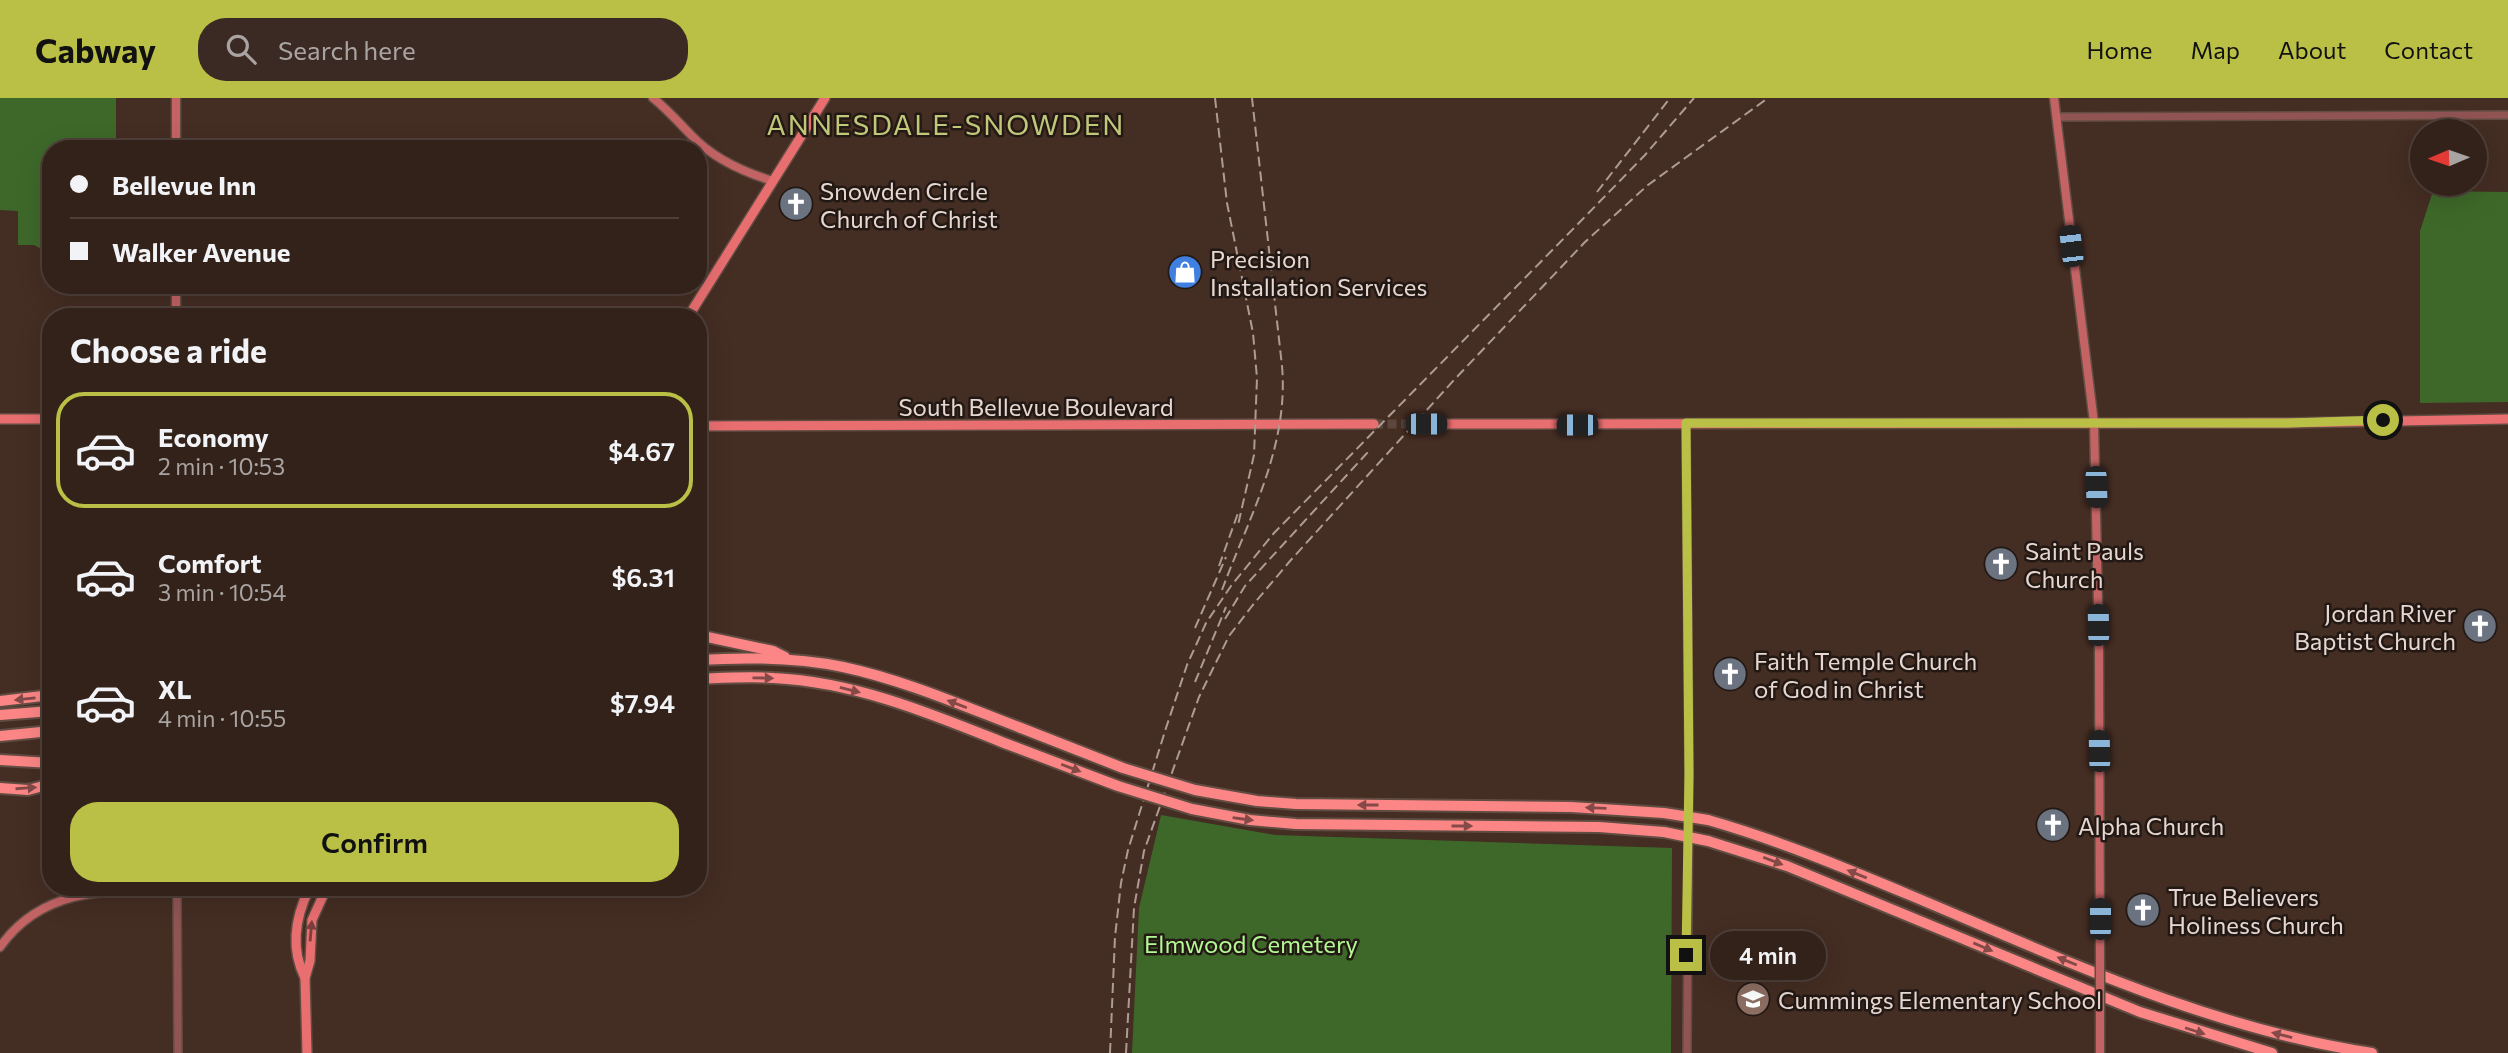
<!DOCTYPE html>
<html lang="en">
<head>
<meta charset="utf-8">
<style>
  body { margin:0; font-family:Commissioner,sans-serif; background:#3b2a23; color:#f1f3f6; height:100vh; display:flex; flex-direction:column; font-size:26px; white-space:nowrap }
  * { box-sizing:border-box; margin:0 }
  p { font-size:23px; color:#a9a4a2 }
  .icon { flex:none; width:38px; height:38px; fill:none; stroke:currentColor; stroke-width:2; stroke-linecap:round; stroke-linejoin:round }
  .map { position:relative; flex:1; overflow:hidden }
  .side { position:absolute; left:42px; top:210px; width:665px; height:588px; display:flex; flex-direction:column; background:#33221a; border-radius:28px; box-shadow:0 7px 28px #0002,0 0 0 2px #4e3f39 }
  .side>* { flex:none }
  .banner { position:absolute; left:42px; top:42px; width:665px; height:154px; border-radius:28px; box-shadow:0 7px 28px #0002,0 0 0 2px #4e3f39; display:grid; align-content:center; height:154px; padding:0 28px; background:#33221a }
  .needle { width:46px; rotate:268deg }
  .tools { position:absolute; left:2410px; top:21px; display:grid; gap:14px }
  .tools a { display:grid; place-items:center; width:77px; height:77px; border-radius:50%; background:#33221a; box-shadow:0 7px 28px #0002,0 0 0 2px #4e3f39; font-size:35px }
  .end { position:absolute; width:32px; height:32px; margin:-16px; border:9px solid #bac045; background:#111; box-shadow:0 0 0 4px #111 }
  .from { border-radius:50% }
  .bubble { position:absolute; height:49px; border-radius:24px; background:#33221a; box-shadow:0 7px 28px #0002,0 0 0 2px #4e3f39; font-size:23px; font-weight:600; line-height:49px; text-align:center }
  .car { position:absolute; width:21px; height:42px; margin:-21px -10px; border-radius:9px; box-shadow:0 0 5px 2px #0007; background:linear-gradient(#222 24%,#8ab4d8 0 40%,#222 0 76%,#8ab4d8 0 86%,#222 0) }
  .banner b { display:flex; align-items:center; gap:24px; height:66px; font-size:26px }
  .banner b+b { border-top:2px solid #4e3f39 }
  .banner i { width:18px; height:18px; background:#f1f3f6 }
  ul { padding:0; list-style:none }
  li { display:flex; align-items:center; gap:21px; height:116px; margin:0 14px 10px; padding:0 14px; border:4px solid transparent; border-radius:28px }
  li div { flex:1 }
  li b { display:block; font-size:26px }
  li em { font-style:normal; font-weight:600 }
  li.on { border-color:#bac045 }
  li>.icon { width:63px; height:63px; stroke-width:1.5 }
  h2 { padding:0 28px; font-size:32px; line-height:84px }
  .action { display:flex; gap:14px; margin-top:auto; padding:14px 28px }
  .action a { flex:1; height:80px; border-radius:28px; background:#bac045; color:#111; font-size:28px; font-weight:600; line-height:80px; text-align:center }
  header { display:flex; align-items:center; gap:42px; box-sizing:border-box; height:98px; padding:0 35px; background:#bac045; color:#111 }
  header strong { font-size:33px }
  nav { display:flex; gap:38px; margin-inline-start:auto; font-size:24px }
  .search { width:490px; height:63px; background:#3b2a23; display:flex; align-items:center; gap:18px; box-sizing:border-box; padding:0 24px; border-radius:28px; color:#a9a4a2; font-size:26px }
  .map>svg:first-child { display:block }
  .green { fill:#3e682a }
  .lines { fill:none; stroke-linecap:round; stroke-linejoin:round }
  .primary-tunnel { stroke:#5c463d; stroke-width:9; stroke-dasharray:9 4.5; stroke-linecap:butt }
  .tertiary-casing { stroke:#614c42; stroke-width:10 }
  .secondary-casing { stroke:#614c42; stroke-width:11 }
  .primary-casing { stroke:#614c42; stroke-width:12 }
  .motorway-casing { stroke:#614c42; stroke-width:14 }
  .tertiary { stroke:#905453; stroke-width:7 }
  .secondary { stroke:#c36364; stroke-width:8 }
  .primary { stroke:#e96e70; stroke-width:9 }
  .motorway { stroke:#fc8686; stroke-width:10 }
  .rail { stroke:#ae9b93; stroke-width:2; stroke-dasharray:10 5; stroke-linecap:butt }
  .secondary-bridge-casing { stroke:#614c42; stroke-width:11; stroke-linecap:butt }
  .motorway-bridge-casing { stroke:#614c42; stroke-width:14; stroke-linecap:butt }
  .secondary-bridge { stroke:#c36364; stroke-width:8 }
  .motorway-bridge { stroke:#fc8686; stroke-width:10 }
  .oneway { fill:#854a47 }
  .oneway2 { fill:#7c3f3d }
  .route { stroke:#bac045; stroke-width:9 }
  .labels { text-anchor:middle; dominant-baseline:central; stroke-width:5; stroke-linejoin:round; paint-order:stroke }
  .poi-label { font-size:24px; fill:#e7d7d0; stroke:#231914; text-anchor:start }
  .street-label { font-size:24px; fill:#e7d7d0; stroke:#231914 }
  .park-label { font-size:24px; fill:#b2f993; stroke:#231914 }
  .quarter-label { font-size:28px; letter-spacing:2px; fill:#c1c679; stroke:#231914 }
</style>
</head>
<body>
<header>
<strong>Cabway</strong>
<div class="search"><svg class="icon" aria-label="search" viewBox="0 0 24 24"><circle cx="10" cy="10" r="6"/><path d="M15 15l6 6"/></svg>Search here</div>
<nav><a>Home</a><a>Map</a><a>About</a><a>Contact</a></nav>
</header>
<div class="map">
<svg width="2508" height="955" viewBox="0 0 2508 955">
  <rect width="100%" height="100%" fill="#442d23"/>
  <g class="green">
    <polygon points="0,0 116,0 116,51 51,51 51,156 34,147 18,147 18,113 0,112"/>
    <polygon points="2433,93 2508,94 2508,304 2420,305 2420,133"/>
    <polygon points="1161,717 1275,737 1672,750 1671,955 1132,955 1139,810"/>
  </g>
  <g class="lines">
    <polyline class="primary-tunnel" points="1374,326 1426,326"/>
    <g class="tertiary-casing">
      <g id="tertiary">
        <polyline points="2057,19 2508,17"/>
        <polyline points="1686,325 1689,676 1687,955"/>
        <polyline points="178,955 177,792 308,792"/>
      </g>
    </g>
    <g class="secondary-casing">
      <g id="secondary">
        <path d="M 653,0 C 668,12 679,25 692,38 C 714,61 743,74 773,83"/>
        <polyline points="2054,0 2094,325 2099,552 2100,864"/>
        <polyline points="176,51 176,0"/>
        <polyline points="176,219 176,187"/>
        <path d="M 0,849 C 43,788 110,792 177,792 L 177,789"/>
        <polyline points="2100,923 2100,955"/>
      </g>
    </g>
    <g class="primary-casing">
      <g id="primary">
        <polyline points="688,219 825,0"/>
        <polyline points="0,321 51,321"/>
        <polyline points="1426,326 2287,325 2508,321"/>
        <polyline points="698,328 1374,326"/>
        <path d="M 305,880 C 290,850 295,819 310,789"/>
        <polyline points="307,955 305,880 310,863 312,822 327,789"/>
      </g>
    </g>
    <g class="motorway-casing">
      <g id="motorway">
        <polyline points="698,537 773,553 785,559"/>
        <path d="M 698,562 C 746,559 795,559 843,569 C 904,582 963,608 1021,630"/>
        <path d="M 698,581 C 723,580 749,578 774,580 C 856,584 932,616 1007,646"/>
        <polyline points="0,603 51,597"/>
        <polyline points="0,617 51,613"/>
        <polyline points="0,638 51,633"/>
        <polyline points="0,662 51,665"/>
        <polyline points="0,690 28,692 51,686"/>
        <polyline points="1195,692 1257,703 1296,706 1571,709 1664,715"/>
        <polyline points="1192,711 1250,722 1296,726 1599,729 1664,734"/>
        <path d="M 1708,722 C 1778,742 1845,770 1912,798 C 2062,861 2211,931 2372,955"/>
        <polyline points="1708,743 1787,768 2140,914 2272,955"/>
      </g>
    </g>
    <use href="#tertiary" class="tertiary"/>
    <use href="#secondary" class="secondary"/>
    <use href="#primary" class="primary"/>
    <use href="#motorway" class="motorway"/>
    <g class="rail">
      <polyline points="1215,0 1227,105 1253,235 1257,280 1254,357 1238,427"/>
      <polyline points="1597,94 1670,0"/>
      <polyline points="1219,468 1238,415"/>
      <path d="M 1222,492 C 1249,419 1289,349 1282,268 L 1252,0"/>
      <polyline points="1225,521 1245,488 1368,354"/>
      <polyline points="1195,530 1226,459"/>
      <polyline points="1195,584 1226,509"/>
      <polyline points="1110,955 1115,839 1121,785 1128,752 1166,630 1187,567 1206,525 1231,488 1274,435 1576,128 1645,57 1694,0"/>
      <polyline points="1126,955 1134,810 1144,753 1199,599 1229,538 1252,508 1290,463 1454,282 1585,144 1648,87 1768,0"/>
    </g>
    <g class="secondary-bridge-casing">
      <polyline id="secondary-bridge" points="2100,923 2100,864"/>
    </g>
    <g class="motorway-bridge-casing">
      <g id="motorway-bridge">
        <polyline points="1021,630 1123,670 1195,692"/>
        <polyline points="1007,646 1118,688 1192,711"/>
        <polyline points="1664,715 1708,722"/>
        <polyline points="1664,734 1708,743"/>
      </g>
    </g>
    <use href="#secondary-bridge" class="secondary-bridge"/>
    <use href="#motorway-bridge" class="motorway-bridge"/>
  </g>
  <defs><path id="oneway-solid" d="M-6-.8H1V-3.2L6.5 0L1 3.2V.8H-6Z" transform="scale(1.75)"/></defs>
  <g class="oneway">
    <use href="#oneway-solid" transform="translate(763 580) rotate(1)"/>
    <use href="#oneway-solid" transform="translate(850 592) rotate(14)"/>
    <use href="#oneway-solid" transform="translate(25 601) rotate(174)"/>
    <use href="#oneway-solid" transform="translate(957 606) rotate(-159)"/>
    <use href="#oneway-solid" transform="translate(1071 670) rotate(21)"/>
    <use href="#oneway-solid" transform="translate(26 690) rotate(-4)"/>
    <use href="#oneway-solid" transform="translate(1368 707) rotate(-180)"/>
    <use href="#oneway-solid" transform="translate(1596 710) rotate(-178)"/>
    <use href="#oneway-solid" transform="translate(1243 721) rotate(8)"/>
    <use href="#oneway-solid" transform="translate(1462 728)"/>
    <use href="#oneway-solid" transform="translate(1773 763) rotate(21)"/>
    <use href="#oneway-solid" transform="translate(1857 776) rotate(-158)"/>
    <use href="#oneway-solid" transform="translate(1983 849) rotate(23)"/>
    <use href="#oneway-solid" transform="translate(2067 863) rotate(-158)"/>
    <use href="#oneway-solid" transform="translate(2195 933) rotate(18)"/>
    <use href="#oneway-solid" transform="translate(2282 937) rotate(-166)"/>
  </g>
  <use class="oneway2" href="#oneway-solid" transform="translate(311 833) rotate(-85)"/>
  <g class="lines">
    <polyline class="route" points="1686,857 1689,676 1686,325 2287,325 2383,322"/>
  </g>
  <defs>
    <g id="church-disc" transform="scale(1.75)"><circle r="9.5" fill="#6b7280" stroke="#231914"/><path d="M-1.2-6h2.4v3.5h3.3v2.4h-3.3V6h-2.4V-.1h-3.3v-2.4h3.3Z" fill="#fff"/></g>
    <g id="shop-disc" transform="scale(1.75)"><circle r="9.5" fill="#3f7fe0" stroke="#231914"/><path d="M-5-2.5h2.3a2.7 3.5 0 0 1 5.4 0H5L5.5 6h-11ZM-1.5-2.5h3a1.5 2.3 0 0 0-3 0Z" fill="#fff"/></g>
    <g id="school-disc" transform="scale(1.75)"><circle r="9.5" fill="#8d6e63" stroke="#231914"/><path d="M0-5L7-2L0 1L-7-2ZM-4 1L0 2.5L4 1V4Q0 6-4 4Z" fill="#fff"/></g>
  </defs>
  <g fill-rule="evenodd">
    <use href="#church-disc" x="796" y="106"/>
    <use href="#shop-disc" x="1185" y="174"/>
    <use href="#church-disc" x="2001" y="466"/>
    <use href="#church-disc" x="2480" y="528"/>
    <use href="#church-disc" x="1730" y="576"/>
    <use href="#church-disc" x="2053" y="727"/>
    <use href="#church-disc" x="2143" y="812"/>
    <use href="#school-disc" x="1753" y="901"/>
  </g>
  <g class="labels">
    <g class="poi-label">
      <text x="820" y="92">Snowden Circle<tspan x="820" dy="28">Church of Christ</tspan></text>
      <text x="1210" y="160">Precision<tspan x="1210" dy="28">Installation Services</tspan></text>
      <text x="2025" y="452">Saint Pauls<tspan x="2025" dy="28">Church</tspan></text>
      <text x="2456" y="514" text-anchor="end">Jordan River<tspan x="2456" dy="28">Baptist Church</tspan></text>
      <text x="1754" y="562">Faith Temple Church<tspan x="1754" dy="28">of God in Christ</tspan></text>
      <text x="2078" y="727">Alpha Church</text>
      <text x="2168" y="798">True Believers<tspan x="2168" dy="28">Holiness Church</tspan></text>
      <text x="1778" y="901">Cummings Elementary School</text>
    </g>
    <g class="street-label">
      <text x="1036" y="308">South Bellevue Boulevard</text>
    </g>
    <g class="park-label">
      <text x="1251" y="845">Elmwood Cemetery</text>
    </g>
    <g class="quarter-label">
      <text x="946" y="26">ANNESDALE-SNOWDEN</text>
    </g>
  </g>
</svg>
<div class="tools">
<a><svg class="needle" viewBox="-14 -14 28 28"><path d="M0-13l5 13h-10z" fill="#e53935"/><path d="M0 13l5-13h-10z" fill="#a9a4a2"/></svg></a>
</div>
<i class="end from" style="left:2383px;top:322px"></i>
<i class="end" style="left:1686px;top:857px"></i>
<div class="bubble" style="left:1710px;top:833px;width:116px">4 min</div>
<i class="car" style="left:2071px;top:148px;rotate:353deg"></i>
<i class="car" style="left:1426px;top:326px;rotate:90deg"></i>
<i class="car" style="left:1577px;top:327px;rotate:270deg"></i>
<i class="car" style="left:2096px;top:389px;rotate:178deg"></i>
<i class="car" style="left:2098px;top:527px;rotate:359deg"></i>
<i class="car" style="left:2099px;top:653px;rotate:359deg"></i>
<i class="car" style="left:2100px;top:821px;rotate:0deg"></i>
<div class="banner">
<b><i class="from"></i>Bellevue Inn</b>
<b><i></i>Walker Avenue</b>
</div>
<section class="side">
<h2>Choose a ride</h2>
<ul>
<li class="on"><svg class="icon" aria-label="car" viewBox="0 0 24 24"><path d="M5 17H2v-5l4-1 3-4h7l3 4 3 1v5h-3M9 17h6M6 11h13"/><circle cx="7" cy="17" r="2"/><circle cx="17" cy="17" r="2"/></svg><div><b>Economy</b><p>2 min · 10:53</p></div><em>$4.67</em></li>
<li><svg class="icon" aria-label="car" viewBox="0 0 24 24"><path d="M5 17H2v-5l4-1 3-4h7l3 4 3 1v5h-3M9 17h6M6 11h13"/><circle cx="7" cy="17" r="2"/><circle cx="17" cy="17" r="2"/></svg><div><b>Comfort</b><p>3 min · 10:54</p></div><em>$6.31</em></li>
<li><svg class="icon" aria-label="car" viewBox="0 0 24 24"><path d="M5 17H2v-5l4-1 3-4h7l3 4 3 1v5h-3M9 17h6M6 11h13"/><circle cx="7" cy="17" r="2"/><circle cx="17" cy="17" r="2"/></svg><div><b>XL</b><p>4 min · 10:55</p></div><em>$7.94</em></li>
</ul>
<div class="action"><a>Confirm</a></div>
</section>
</div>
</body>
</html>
